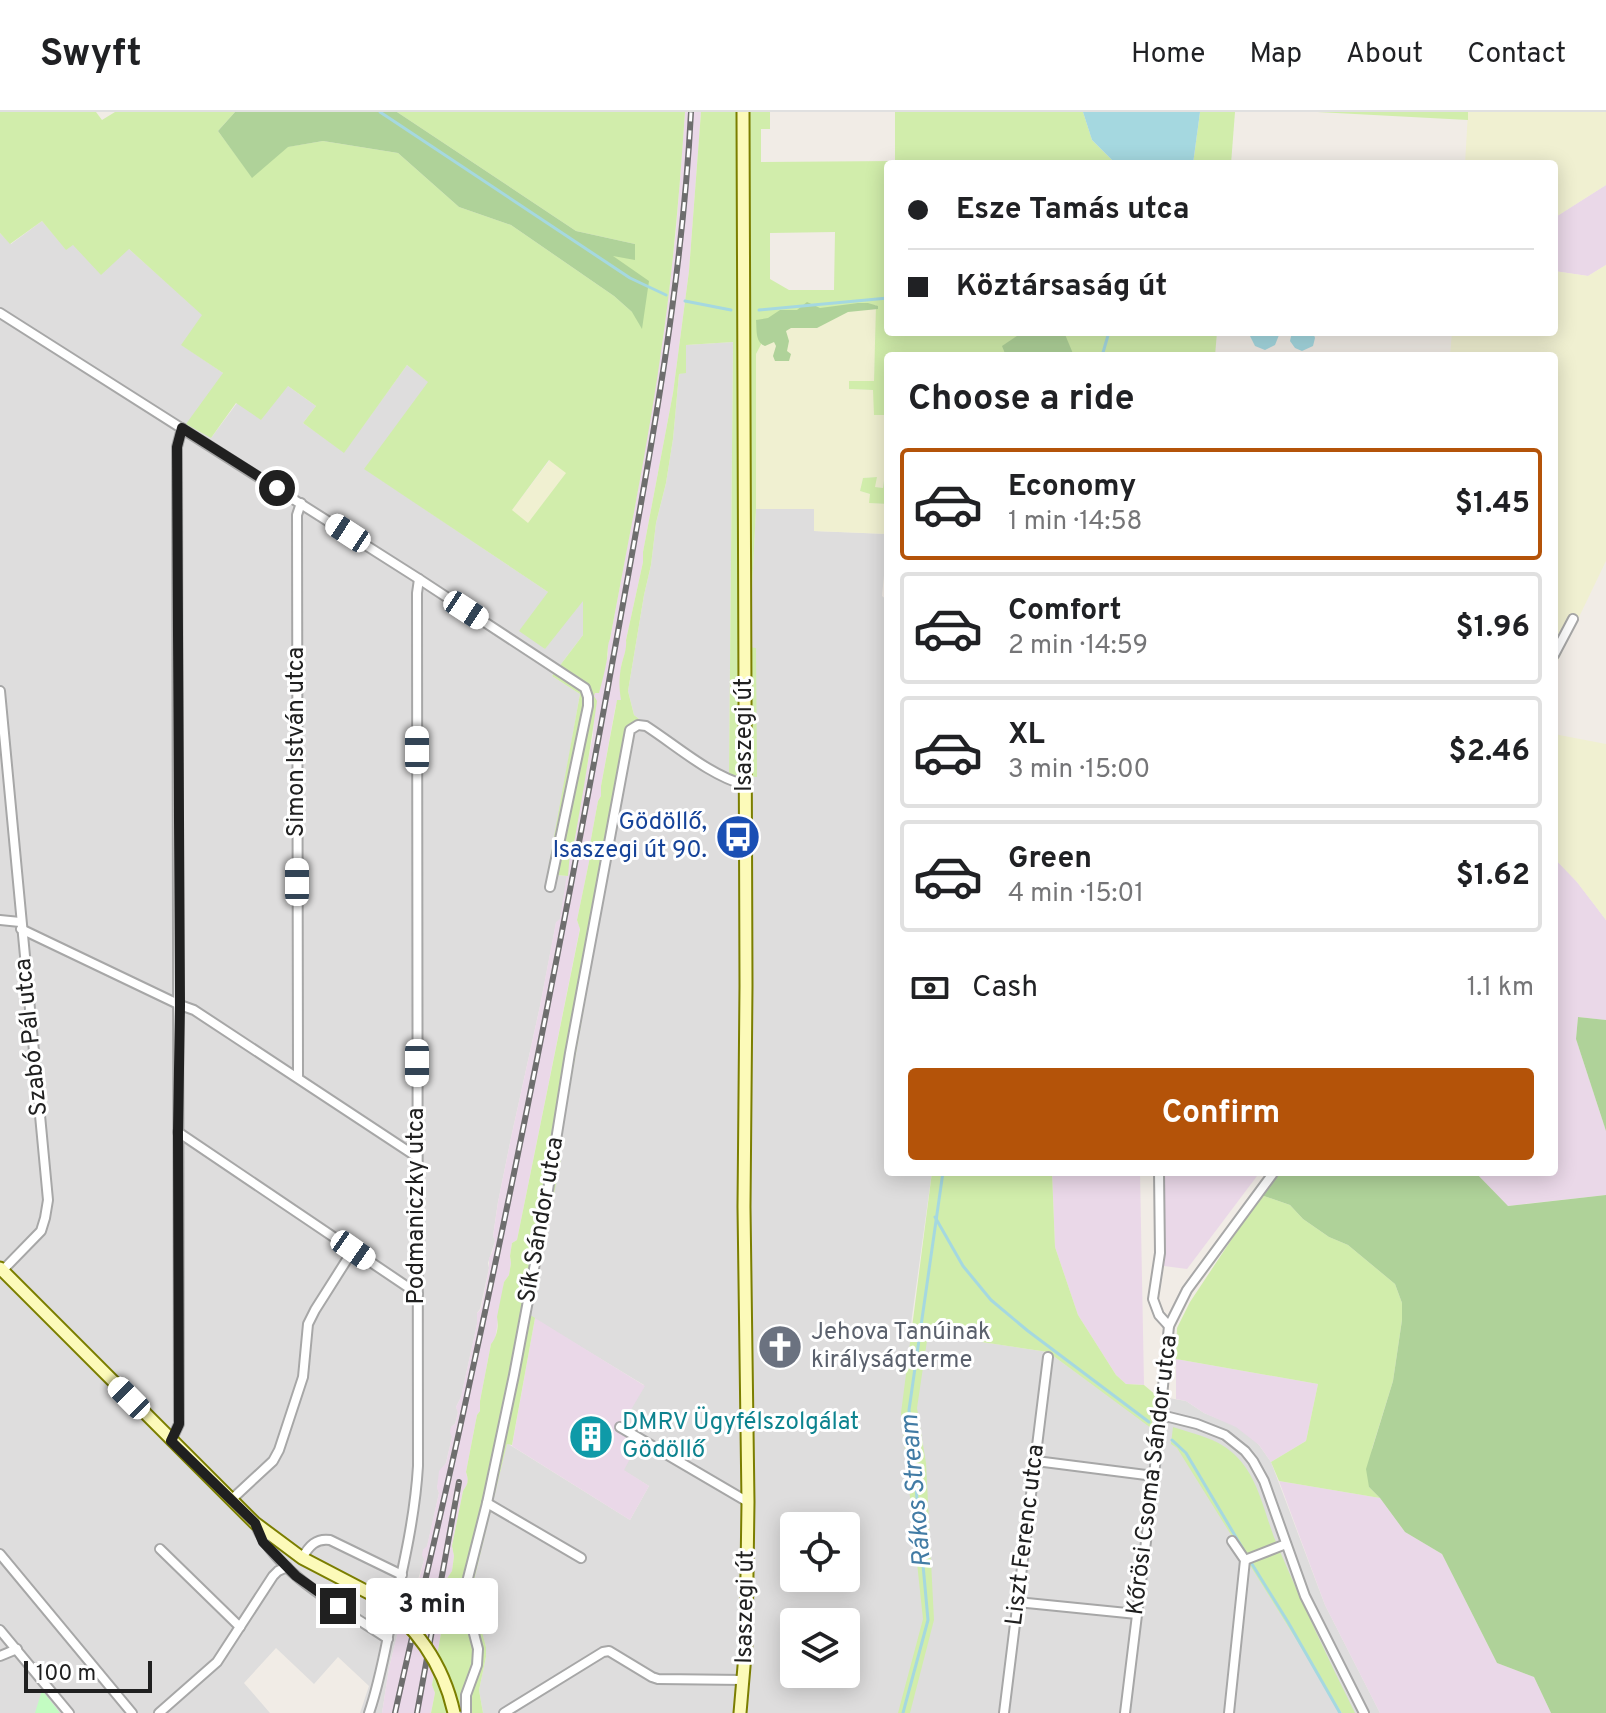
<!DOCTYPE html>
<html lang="en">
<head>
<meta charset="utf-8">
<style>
  body { margin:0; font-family:Overpass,sans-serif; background:#f2f2f2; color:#202124; height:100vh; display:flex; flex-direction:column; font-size:30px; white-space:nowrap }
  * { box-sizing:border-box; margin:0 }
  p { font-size:26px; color:#757577 }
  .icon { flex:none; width:44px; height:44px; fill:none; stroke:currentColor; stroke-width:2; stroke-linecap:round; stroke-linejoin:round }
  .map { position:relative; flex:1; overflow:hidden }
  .details { position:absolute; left:884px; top:240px; width:674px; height:824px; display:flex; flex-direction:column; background:#fff; border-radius:8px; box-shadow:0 4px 20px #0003 }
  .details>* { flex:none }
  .guide { position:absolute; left:884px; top:48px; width:674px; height:176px; border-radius:8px; box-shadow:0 4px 20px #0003; display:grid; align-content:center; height:176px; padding:0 24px; background:#fff }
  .fabs { position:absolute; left:780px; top:1400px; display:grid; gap:16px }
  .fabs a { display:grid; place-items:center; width:80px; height:80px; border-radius:8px; background:#fff; box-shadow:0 4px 20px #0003; font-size:40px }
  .scale { position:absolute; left:24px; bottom:20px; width:128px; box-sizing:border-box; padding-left:8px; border:4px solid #202020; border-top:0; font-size:22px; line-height:28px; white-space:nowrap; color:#202020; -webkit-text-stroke:6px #fff; paint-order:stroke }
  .end { position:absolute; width:36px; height:36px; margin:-18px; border:10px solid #202020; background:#fff; box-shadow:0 0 0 4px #fff }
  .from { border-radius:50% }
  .bubble { position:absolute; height:56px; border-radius:8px; background:#fff; box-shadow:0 4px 20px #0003; font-size:26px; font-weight:700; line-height:56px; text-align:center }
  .car { position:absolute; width:24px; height:48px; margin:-24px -12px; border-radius:10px; box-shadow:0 0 6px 2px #0007; background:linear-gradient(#fff 24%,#345 0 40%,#fff 0 76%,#345 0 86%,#fff 0) }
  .guide b { display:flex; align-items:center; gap:28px; height:76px; font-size:30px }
  .guide b+b { border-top:2px solid #e0e0e0 }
  .guide i { width:20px; height:20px; background:#202124 }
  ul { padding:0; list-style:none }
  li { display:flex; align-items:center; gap:24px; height:112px; margin:0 16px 12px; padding:0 8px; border:4px solid #e0e0e0; border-radius:8px }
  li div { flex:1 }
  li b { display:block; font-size:30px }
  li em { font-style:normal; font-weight:700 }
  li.active { border-color:#b45309 }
  li>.icon { width:72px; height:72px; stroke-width:1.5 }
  h2 { padding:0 24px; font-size:36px; line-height:96px }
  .pay { display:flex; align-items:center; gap:20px; height:88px; padding:0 24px; font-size:30px }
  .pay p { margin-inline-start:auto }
  .action { display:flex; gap:16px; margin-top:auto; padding:16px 24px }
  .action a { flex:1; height:92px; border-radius:8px; background:#b45309; color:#fff; font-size:32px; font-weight:700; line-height:92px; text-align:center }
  header { display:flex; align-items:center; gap:48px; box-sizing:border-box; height:112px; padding:0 40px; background:#fff; border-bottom:2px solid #e0e0e0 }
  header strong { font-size:38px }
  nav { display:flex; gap:44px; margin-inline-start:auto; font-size:28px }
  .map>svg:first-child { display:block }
  .residential { fill:#dedddd; fill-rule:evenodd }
  .industrial { fill:#ead8e8 }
  .farmland { fill:#f0f0d1 }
  .grass { fill:#d1edab; fill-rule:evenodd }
  .forest { fill:#afd299 }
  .park { fill:#c3fcc2 }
  .water { fill:#a5d8e0 }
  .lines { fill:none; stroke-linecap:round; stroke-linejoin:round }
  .stream { stroke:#a5d8e0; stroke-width:3 }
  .minor-casing { stroke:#a7a7a7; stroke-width:12 }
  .secondary-casing { stroke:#7b7e00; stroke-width:15 }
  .minor { stroke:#fff; stroke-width:8 }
  .secondary { stroke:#fcfab9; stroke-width:11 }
  .rail-casing { stroke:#6e6e6e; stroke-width:6 }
  .rail { stroke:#fff; stroke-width:3; stroke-dasharray:9; stroke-linecap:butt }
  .secondary-bridge-casing { stroke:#7b7e00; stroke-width:15; stroke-linecap:butt }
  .secondary-bridge { stroke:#fcfab9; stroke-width:11 }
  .route { stroke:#202020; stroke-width:10 }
  .labels { text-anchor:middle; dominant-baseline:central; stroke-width:6; stroke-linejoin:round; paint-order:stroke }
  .street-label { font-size:24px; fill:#202020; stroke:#fff }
  .transit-label { font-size:24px; fill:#164399; stroke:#fff; text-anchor:end }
  .worship-label { font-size:24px; fill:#5b616d; stroke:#fff; text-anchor:start }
  .culture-label { font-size:24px; fill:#0d838f; stroke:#fff; text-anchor:start }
  .water-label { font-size:26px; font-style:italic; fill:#427ca5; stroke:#fff }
</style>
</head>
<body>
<header>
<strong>Swyft</strong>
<nav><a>Home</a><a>Map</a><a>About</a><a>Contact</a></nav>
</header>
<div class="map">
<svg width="1606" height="1601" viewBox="0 0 1606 1601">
  <rect width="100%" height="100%" fill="#f1ece6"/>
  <g class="residential">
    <polygon points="42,109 66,137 72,133 129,137 203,203 182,233 223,261 211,326 237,291 288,274 316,294 303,311 344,340 407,253 429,270 365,357 548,480 544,537 583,488 583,523 552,564 580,582 546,774 556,763 568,764 560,808 556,811 540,894 511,1026 498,1090 493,1124 495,1129 488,1151 489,1156 480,1197 477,1201 477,1212 461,1285 456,1295 458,1300 455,1312 451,1315 452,1325 446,1351 437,1375 439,1381 427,1435 423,1438 424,1448 417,1471 408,1479 389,1556 382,1601 360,1601 369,1574 338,1545 314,1572 276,1536 244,1571 270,1601 0,1601 0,121 11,132"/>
    <path d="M 733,230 L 729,663 L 756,536 L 749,536 L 756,397 L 814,397 L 814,419 L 888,422 L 882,484 L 888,489 L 888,1060 L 932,1060 L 910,1219 L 1048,1240 L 1151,1315 L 1157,1284 L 1186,1289 L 1204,1301 L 1236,1314 L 1249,1323 L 1259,1333 L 1271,1350 L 1325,1493 L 1380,1601 L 483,1601 L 479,1578 L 486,1545 L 486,1535 L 473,1486 L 475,1464 L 507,1331 L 630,1408 L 649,1374 L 623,1358 L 619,1319 L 644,1273 L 530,1204 L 549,1115 L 558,1043 L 632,627 L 639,607 L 634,603 L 628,579 L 644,483 L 651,453 L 656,411 L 666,371 L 673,327 L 679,262 L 686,260 L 686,233 ZM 794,1414 L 846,1414 L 846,1466 L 794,1466 ZM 794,1510 L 846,1510 L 846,1562 L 794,1562 Z"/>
  </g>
  <g class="industrial">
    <polygon points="685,0 701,0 689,159 673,281 643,440 643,450 626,528 627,534 621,554 621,588 617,589 615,597 601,674 601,684 598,689 589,738 590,745 577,808 580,816 517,1128 512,1131 510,1144 511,1151 509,1163 504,1170 495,1228 491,1232 480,1289 480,1299 477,1303 466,1360 468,1368 467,1373 463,1379 452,1434 454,1444 452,1459 446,1468 442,1505 445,1513 441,1521 432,1573 435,1581 431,1601 382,1601 389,1556 408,1478 418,1471 424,1448 422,1443 423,1438 427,1434 439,1381 437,1376 439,1359 446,1351 452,1325 450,1320 451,1315 455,1312 458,1301 456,1295 461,1285 477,1212 477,1201 481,1197 489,1156 489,1146 492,1141 495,1129 493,1124 498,1090 511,1026 540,894 556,810 560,807 570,741 573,737 582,681 593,623 594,585 594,581 599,580 608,542 607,534 610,527 638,377 664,220 676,119"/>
    <polygon points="1606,73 1606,153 1588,164 1554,159 1554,106"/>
    <polygon points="1554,746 1577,770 1606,808 1606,908 1578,905 1576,927 1606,1019 1606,1083 1507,1094 1475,1060 1554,1060"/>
    <polygon points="1052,1060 1140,1060 1144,1273 1126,1272 1116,1263 1078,1203 1055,1135"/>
    <polygon points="1162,1060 1260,1060 1187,1157 1164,1154"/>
    <polygon points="535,1206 645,1274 619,1318 639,1330 624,1358 649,1374 630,1408 512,1334"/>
    <polygon points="1176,1247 1318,1272 1306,1329 1271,1350 1259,1333 1236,1315 1204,1301 1186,1289 1176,1287"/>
    <polygon points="1279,1369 1380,1386 1405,1420 1442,1442 1497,1551 1534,1565 1551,1601 1380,1601 1325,1493"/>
  </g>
  <g class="farmland">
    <polygon points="1468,0 1606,0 1606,73 1554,106 1554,52 1465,52"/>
    <polygon points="1606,153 1606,449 1554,557 1554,244 1450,244 1452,220 1554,220 1554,159 1588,164"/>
    <polygon points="877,193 874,269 849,269 849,277 873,278 885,302 888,338 883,376 874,375 877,365 863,366 860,379 870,382 870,391 888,392 888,422 814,419 814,397 756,397 756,242 778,200"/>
    <polygon points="550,348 567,360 528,412 511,399"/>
    <polygon points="1554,622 1606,632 1606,808 1577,770 1554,746"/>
  </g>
  <g class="grass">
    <path d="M 0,0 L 96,0 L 102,8 L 115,0 L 235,0 L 218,19 L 252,65 L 287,35 L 323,29 L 398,41 L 459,95 L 511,113 L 614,184 L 632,200 L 610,143 L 635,132 L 576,119 L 397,0 L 685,0 C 680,73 674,147 664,219 C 650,323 629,425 610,527 C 607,534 608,539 607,547 C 605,559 602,570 599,581 L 595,581 L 594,584 L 597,589 C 590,639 582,687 573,737 L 570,741 L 568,764 L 556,763 L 552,777 L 545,774 L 580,582 L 552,564 L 583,523 L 583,489 L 545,537 L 519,519 L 548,480 L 364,357 L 428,270 L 407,253 L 344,341 L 303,311 L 316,294 L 288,274 L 261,308 L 236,291 L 211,326 L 186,312 L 223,261 L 181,233 L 202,203 L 129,137 L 101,163 L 73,133 L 66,138 L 42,109 L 10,132 L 0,121 ZM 549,348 L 566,361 L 528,411 L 512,398 Z"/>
    <path d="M 701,0 L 770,0 L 770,17 L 761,17 L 761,50 L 895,49 L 895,0 L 1083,0 L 1092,28 L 1116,52 L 888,52 L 888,220 L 1217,220 L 1215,244 L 888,244 L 888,392 L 869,391 L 870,382 L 860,379 L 863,366 L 877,365 L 875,375 L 883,376 L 888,338 L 885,303 L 874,303 L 873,278 L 849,277 L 849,269 L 874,269 L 876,193 L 778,200 L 756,242 L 756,397 L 749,535 L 756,536 L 757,665 L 729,663 L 733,230 L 686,233 L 686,261 L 679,262 L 673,327 L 666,371 L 656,411 L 651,453 L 644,483 L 628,579 L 634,603 L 639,607 L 632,627 L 558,1042 L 561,1047 L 530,1203 L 535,1206 L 512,1333 L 507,1332 L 475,1464 L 473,1486 L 486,1535 L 486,1545 L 479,1578 L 483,1601 L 431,1601 L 435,1581 L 432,1573 L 441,1521 L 445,1513 L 442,1505 L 446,1468 L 452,1459 L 454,1444 L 452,1434 L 463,1379 C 468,1372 469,1369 466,1360 L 477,1303 L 480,1299 L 480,1289 L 491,1232 C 497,1225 499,1214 497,1205 L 504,1170 L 509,1163 L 511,1151 L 510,1144 L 512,1131 L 517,1128 L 580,817 L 577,808 L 590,745 L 589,738 L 598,689 L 601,684 L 601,674 L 617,588 L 621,588 C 619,576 619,567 621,555 C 623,545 627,538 626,528 L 643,450 L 643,440 L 673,281 L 689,159 ZM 835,120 L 834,178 L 789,178 L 770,167 L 770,121 Z"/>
    <polygon points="1200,0 1235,0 1231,52 1193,52"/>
    <polygon points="1317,0 1468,0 1468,8"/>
    <polygon points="932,1060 1052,1060 1055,1135 1078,1203 1116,1263 1126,1272 1144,1273 1157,1284 1151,1316 1048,1240 928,1222 917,1296 926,1351 934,1508 910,1601 898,1601 923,1507 901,1301"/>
    <polygon points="1261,1083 1290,1093 1303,1107 1329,1125 1348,1133 1395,1172 1402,1191 1402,1208 1393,1269 1372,1337 1369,1375 1380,1386 1279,1369 1271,1350 1306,1329 1318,1272 1176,1247 1177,1216 1190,1190"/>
    <path d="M 1173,1315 C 1194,1322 1217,1326 1234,1342 C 1260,1366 1264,1403 1278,1435 C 1302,1491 1328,1547 1355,1601 L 1342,1601 L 1177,1336 L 1171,1332 Z"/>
  </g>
  <g class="forest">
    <polygon points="235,0 397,0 576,119 635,132 635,148 613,144 649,169 642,217 632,200 614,184 511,113 459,95 398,41 323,29 288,35 252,66 218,19"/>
    <path d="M 807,190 L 820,196 L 858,191 L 868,191 L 878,194 L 878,197 L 848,200 L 817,216 L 791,216 L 786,219 L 789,229 L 787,239 L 791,242 L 789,249 L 775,249 L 773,244 L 776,234 L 774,230 L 765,234 C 755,230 757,218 756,208 L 768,206 L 780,198 L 797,198 Z"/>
    <polygon points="1023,220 1064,220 1074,244 1006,244 1002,234"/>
    <polygon points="1578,905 1606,908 1606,1019 1576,927"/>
    <polygon points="1279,1060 1440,1060 1441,1063 1449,1060 1475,1060 1508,1094 1606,1083 1606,1601 1551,1601 1534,1565 1497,1551 1442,1442 1405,1420 1380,1386 1369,1375 1366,1357 1393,1269 1402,1208 1402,1191 1395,1172 1348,1133 1329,1125 1303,1107 1290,1093 1261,1083"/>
  </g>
  <polygon class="park" points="42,1578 60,1601 35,1601"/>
  <g class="water">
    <polygon points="1083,0 1200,0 1193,52 1116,52 1092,28"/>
    <polygon points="1252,220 1278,220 1279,223 1275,233 1265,238 1255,234 1250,224"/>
    <polygon points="1292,220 1313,220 1315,226 1313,234 1302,239 1295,236 1290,229"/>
  </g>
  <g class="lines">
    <g class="stream">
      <polyline points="380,0 630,166 666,183"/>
      <polyline points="685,189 731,198"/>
      <polyline points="759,198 888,186"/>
      <polyline points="1102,244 1109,220"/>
      <polyline points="935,1105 963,1154 991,1188 1028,1219 1149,1310"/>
      <polyline points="1172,1328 1186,1341 1243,1437"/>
      <polyline points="1252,1452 1288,1510 1340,1601"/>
      <polyline points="903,1601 928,1508 909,1298 943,1060"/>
    </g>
    <g class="minor-casing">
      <g id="minor">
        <polyline points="0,201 419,467 585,576 588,585 588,594 550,775"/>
        <polyline points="1554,543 1573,507"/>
        <polyline points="0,579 48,1088 45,1106 41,1119 2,1159"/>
        <polyline points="0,808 20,810"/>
        <polyline points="21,817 180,893 194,898 417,1045"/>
        <polyline points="298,965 297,403 301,391"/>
        <polyline points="178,1020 418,1182"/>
        <polyline points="1159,1060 1160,1141 1153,1187 1159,1203 1169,1214"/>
        <polyline points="1161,1303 1197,1312 1225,1323 1245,1339 1253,1349 1264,1369 1305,1484 1364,1601"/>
        <polyline points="620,1315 748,1390"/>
        <polyline points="171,1329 179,1312 177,335 182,316"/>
        <polyline points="1036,1349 1154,1364"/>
        <polyline points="231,1388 273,1349 279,1338 303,1265 308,1212 315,1198 353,1138"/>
        <polyline points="487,1391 581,1446"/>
        <path d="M 255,1411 C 274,1461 345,1498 388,1527"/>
        <polyline points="160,1437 240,1515"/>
        <polyline points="0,1442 132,1601"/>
        <path d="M 302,1446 C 309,1434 316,1426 330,1428 L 402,1463"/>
        <polyline points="1245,1448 1286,1432"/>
        <polyline points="1017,1490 1137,1502"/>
        <polyline points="0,1518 69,1601"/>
        <polyline points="0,1544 17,1537"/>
        <polyline points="159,1601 217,1550 273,1464 278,1459 287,1455"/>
        <path d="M 369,1601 C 380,1569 385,1538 392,1505 C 403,1456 415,1405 418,1354 L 417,481 L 419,467"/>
        <path d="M 466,1601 L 466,1583 L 477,1553 L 478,1537 L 466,1491 L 466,1474 L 487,1391 L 514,1263 L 543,1109 L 570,941 L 630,618 L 638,613 L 646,614 C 677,634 709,663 745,673"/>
        <polyline points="504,1601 603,1540 609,1539 652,1565 658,1567 744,1568"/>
        <polyline points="1004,1601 1048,1245"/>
        <polyline points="1125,1601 1154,1364 1169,1214 1187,1178 1274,1060"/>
        <polyline points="1229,1601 1245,1448 1232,1429"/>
      </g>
    </g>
    <g class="secondary-casing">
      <g id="secondary">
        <polyline points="0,1156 255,1411 302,1446 373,1483"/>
        <polyline points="740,1601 746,1531 748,1390 744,1095 746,874 743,0"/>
      </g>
    </g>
    <use href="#minor" class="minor"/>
    <use href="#secondary" class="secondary"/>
    <g class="rail-casing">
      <g id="rail">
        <path d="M 395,1601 C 419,1492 446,1383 469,1274 C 520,1041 565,809 608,575 C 642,384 681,194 691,0"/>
        <polyline points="417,1601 459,1370"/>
      </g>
    </g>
    <use href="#rail" class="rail"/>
    <g class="secondary-bridge-casing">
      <path id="secondary-bridge" d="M 373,1483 C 415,1512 443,1551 454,1601"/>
    </g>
    <use href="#secondary-bridge" class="secondary-bridge"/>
  </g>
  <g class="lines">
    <polyline class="route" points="277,376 182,316 177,335 180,893 178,1020 179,1312 171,1329 255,1411 263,1430 296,1464 338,1494"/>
  </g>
  <defs>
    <g id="bus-disc" transform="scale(2.3)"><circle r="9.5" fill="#1a4fb4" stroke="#fff"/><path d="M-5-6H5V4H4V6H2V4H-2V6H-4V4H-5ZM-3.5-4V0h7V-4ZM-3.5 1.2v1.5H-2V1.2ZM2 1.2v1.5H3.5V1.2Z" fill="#fff"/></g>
    <g id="church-disc" transform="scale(2.3)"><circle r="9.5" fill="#6b7280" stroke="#fff"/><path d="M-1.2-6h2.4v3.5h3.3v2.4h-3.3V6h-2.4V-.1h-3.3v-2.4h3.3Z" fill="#fff"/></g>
    <g id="building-disc" transform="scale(2.3)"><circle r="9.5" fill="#0f9aa8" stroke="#fff"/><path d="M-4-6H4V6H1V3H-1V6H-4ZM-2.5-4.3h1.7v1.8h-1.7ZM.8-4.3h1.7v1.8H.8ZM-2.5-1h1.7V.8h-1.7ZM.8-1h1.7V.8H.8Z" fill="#fff"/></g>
  </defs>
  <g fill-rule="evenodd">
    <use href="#bus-disc" x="738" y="725"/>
    <use href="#church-disc" x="780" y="1235"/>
    <use href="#building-disc" x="591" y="1325"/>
  </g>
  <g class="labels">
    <g class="street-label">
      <text transform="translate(745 623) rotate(-90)">Isaszegi út</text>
      <text transform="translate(297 630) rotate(-90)">Simon István utca</text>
      <text transform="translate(32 925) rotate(-96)">Szabó Pál utca</text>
      <text transform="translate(417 1094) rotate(-90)">Podmaniczky utca</text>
      <text transform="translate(542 1108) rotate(-80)">Sík Sándor utca</text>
      <text transform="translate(1153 1363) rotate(-83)">Kőrösi Csoma Sándor utca</text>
      <text transform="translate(1026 1423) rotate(-83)">Liszt Ferenc utca</text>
      <text transform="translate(746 1495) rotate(-89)">Isaszegi út</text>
    </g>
    <g class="transit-label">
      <text x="707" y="711">Gödöllő,<tspan x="707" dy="28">Isaszegi út 90.</tspan></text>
    </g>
    <g class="worship-label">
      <text x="811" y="1221">Jehova Tanúinak<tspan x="811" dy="28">királyságterme</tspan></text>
    </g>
    <g class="culture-label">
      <text x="622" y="1311">DMRV Ügyfélszolgálat<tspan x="622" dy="28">Gödöllő</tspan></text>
    </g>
    <g class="water-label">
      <text transform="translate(917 1379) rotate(-95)">Rákos Stream</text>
    </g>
  </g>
</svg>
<div class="fabs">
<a><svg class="icon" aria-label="locate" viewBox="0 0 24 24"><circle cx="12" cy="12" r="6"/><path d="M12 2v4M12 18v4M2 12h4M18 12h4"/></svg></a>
<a><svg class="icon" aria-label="layers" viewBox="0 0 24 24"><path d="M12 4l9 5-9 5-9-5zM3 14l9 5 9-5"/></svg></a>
</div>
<div class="scale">100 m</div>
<i class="end from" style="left:277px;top:376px"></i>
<i class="end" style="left:338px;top:1494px"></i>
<div class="bubble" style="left:366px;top:1466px;width:132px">3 min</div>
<i class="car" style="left:348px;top:421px;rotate:303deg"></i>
<i class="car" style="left:466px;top:498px;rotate:123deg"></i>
<i class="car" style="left:417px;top:638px;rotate:0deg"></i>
<i class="car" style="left:297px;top:770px;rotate:0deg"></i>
<i class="car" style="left:417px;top:951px;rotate:180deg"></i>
<i class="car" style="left:353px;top:1138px;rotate:125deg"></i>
<i class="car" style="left:129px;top:1286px;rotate:315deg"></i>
<div class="guide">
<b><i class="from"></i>Esze Tamás utca</b>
<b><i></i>Köztársaság út</b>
</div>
<section class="details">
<h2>Choose a ride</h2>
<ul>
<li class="active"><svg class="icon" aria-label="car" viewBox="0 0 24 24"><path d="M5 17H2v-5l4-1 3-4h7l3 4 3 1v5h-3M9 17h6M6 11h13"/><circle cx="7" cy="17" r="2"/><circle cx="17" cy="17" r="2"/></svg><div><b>Economy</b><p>1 min · 14:58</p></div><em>$1.45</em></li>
<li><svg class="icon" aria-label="car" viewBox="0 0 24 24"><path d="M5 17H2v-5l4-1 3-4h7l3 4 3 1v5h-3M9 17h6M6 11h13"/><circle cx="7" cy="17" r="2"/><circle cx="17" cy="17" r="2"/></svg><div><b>Comfort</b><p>2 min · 14:59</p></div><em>$1.96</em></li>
<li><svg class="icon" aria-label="car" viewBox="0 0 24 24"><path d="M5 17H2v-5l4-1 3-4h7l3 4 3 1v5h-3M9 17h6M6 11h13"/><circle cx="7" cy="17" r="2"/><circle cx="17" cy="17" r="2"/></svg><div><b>XL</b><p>3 min · 15:00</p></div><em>$2.46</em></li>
<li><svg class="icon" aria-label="car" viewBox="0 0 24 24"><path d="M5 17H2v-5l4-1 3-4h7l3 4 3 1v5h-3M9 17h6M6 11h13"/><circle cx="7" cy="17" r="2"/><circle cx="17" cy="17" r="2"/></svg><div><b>Green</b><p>4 min · 15:01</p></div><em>$1.62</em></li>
</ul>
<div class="pay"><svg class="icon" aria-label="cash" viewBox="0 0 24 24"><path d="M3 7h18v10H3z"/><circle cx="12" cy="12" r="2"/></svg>Cash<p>1.1 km</p></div>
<div class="action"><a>Confirm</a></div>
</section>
</div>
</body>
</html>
